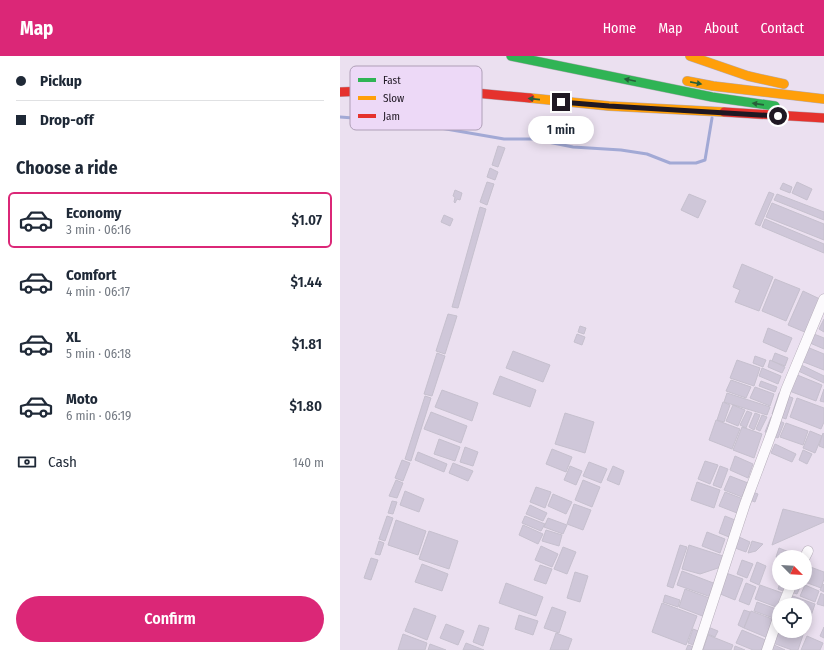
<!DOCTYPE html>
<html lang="en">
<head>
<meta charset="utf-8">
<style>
  body { margin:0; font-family:"Fira Sans Condensed",sans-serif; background:#f6f6f7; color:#1f2937; height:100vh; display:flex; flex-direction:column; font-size:15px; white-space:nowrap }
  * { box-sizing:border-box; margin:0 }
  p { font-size:13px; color:#747a83 }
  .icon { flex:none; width:22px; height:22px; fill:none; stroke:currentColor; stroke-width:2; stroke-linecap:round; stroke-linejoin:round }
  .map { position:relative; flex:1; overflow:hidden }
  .side { display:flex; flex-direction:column; background:#fff; width:340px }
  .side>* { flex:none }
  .banner { display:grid; align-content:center; height:88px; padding:0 16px; background:#fff }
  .needle { width:26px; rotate:114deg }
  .tools { position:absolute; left:432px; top:494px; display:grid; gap:8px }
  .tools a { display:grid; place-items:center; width:40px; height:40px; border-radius:50%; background:#fff; box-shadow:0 2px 10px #0003; font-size:20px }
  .end { position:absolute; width:18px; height:18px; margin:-9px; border:5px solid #1f1823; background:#fff; box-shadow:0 0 0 2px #fff }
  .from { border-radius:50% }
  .bubble { position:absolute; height:28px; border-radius:14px; background:#fff; box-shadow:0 2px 10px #0003; font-size:13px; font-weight:600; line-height:28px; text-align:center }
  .banner b { display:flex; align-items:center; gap:14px; height:38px; font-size:15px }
  .banner b+b { border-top:1px solid #e0e1e3 }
  .banner i { width:10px; height:10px; background:#1f2937 }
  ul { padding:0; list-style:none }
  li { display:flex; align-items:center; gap:12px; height:56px; margin:0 8px 6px; padding:0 8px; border:2px solid transparent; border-radius:6px }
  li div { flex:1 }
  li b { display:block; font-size:15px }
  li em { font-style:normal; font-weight:600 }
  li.current { border-color:#db2777 }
  li>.icon { width:36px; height:36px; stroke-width:1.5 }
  h2 { padding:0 16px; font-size:18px; line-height:48px }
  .pay { display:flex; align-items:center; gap:10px; height:44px; padding:0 16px; font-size:15px }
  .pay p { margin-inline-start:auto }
  .cta { display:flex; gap:8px; margin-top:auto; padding:8px 16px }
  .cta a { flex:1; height:46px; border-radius:24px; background:#db2777; color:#fff; font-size:16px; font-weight:600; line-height:46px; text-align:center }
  header { display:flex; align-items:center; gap:24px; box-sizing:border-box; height:56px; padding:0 20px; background:#db2777; color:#fff }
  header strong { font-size:19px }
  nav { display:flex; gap:22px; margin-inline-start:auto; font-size:14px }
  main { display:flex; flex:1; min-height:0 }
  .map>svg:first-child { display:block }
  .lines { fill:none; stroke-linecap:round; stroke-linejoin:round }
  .stream { stroke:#a2a9d5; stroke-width:3 }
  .building { fill:#cfc7d9; stroke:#c6c0ce }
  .street-casing { stroke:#b4acb8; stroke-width:11 }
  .fast-casing { stroke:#b4acb8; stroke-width:10 }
  .slow-casing { stroke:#b4acb8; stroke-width:10 }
  .jam-casing { stroke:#b4acb8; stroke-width:10 }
  .street { stroke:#fcfafd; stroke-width:10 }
  .fast { stroke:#30b455; stroke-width:9 }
  .slow { stroke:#ff9f0a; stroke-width:9 }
  .jam { stroke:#e5322d; stroke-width:9 }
  .oneway { fill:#275e3a }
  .route { stroke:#1f1823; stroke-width:5 }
  .key { fill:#edd9f7; stroke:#af9fb7; stroke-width:1 }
  .key-label { font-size:11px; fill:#1f1823 }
</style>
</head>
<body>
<header>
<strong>Map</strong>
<nav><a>Home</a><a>Map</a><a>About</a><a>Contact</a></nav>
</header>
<main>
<section class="side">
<div class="banner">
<b><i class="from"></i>Pickup</b>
<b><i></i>Drop-off</b>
</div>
<h2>Choose a ride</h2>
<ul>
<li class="current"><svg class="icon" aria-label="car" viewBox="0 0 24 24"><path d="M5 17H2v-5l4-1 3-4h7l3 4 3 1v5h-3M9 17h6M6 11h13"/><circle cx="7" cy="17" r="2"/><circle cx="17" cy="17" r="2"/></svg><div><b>Economy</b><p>3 min · 06:16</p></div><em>$1.07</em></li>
<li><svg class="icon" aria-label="car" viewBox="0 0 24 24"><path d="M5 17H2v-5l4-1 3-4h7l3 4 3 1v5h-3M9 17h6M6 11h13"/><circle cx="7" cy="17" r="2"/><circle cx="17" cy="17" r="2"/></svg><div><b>Comfort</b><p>4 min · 06:17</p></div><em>$1.44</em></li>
<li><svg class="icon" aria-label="car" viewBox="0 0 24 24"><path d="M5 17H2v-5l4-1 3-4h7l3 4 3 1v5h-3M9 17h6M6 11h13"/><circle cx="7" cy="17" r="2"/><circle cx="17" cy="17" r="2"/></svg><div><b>XL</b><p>5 min · 06:18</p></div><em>$1.81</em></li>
<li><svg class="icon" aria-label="car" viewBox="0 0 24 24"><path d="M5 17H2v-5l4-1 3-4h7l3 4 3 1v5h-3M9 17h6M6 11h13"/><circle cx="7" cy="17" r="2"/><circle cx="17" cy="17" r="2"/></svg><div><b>Moto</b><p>6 min · 06:19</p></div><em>$1.80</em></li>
</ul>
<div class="pay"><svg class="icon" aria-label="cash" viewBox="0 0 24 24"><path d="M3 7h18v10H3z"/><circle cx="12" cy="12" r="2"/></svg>Cash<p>140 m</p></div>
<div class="cta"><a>Confirm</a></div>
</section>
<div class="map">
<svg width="484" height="594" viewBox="0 0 484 594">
  <rect width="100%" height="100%" fill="#ebe0f0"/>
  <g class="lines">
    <polyline class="stream" points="0,61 27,63 83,69 164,83 193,83 233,91 281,94 307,98 330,107 356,107 365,104 372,62"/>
  </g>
  <g class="building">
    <polygon points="158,90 165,92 158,111 152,109"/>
    <polygon points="150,112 158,116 155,124 147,121"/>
    <polygon points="147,126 154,128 147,149 140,146"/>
    <polygon points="457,126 472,133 467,144 452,137"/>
    <polygon points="443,127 452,131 450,137 440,133"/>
    <polygon points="115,134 122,137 120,144 117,143 115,147 114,146 115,141 113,140"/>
    <polygon points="429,136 434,138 420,170 415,168"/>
    <polygon points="349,138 366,145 358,162 341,154"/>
    <polygon points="437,138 484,156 484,164 434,144"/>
    <polygon points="432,147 484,168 484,184 426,161"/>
    <polygon points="140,151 146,153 118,252 112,251"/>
    <polygon points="104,159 113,163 110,170 101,166"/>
    <polygon points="425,163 484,188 484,197 422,171"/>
    <polygon points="402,208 433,221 419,255 395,246 400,234 393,231"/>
    <polygon points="435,223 460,233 446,265 422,255"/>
    <polygon points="463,235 482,244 467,277 448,269"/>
    <polygon points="108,258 117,260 105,298 96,295"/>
    <polygon points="484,263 484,276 479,273"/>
    <polygon points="240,270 246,272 244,278 238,276"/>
    <polygon points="428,272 452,282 446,296 423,286"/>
    <polygon points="237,278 245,281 242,289 234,286"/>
    <polygon points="474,278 484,282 484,293 470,287"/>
    <polygon points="467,291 484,298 484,314 461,305"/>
    <polygon points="173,295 210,309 203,326 166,312"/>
    <polygon points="97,297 105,300 92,340 84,338"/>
    <polygon points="435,297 448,302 445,310 432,305"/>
    <polygon points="415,300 426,304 423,311 413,307"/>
    <polygon points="397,304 420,312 414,330 390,322"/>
    <polygon points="430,304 445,311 442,317 428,311"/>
    <polygon points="455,306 484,320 484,327 452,312"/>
    <polygon points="422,312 441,320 438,328 419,320"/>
    <polygon points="450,316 482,329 476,345 444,333"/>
    <polygon points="160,320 196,334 190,351 153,338"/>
    <polygon points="391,324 411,331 406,342 386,335"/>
    <polygon points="421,325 437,331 435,336 419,330"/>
    <polygon points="415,331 434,338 430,350 410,342"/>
    <polygon points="484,333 484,346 480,345"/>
    <polygon points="102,334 138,347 132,365 95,351"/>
    <polygon points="387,337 430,351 427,359 384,346"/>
    <polygon points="439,337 453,342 446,363 432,358"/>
    <polygon points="85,340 91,342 71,405 65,403"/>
    <polygon points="457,342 484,352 484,366 481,373 450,361"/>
    <polygon points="383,346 390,349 384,366 377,364"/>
    <polygon points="393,349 405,354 398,370 386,365"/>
    <polygon points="407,355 412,357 406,372 400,369"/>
    <polygon points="91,356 127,370 121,387 84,373"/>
    <polygon points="225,357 254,366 245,397 215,388"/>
    <polygon points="415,357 420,359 414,374 409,371"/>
    <polygon points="422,359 427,361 420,375 416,373"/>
    <polygon points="431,361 444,367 438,382 425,376"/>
    <polygon points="376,364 400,373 392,393 369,384"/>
    <polygon points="446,367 468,375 463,389 440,381"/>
    <polygon points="402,371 422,378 414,402 393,394"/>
    <polygon points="470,375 482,380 475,397 463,392"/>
    <polygon points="483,377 484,378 484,392 479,390"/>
    <polygon points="99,383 120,391 115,405 94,398"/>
    <polygon points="435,388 456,398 452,406 431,397"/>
    <polygon points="125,391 138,396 133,410 120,406"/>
    <polygon points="212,393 232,401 226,416 206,408"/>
    <polygon points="463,394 472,398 467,408 459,404"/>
    <polygon points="78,396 107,408 104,416 75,404"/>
    <polygon points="395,400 413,408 408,422 390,414"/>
    <polygon points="62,404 70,407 63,425 55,422"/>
    <polygon points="365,405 378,409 370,428 358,423"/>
    <polygon points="249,406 267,413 261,427 243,420"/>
    <polygon points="113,407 133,415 128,425 109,417"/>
    <polygon points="230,410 242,415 236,429 224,424"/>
    <polygon points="273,410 284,415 279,429 267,424"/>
    <polygon points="380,410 388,413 381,432 373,429"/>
    <polygon points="390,420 408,427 402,441 384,434"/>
    <polygon points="56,424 63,427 57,442 49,440"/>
    <polygon points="243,424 260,431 252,451 235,444"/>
    <polygon points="357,426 380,434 374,452 351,444"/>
    <polygon points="196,431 211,436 205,452 190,446"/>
    <polygon points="65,435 84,443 79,456 60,449"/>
    <polygon points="410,435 418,438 415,446 407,443"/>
    <polygon points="385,436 403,443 397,457 379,450"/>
    <polygon points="213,438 232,446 226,458 208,450"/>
    <polygon points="52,445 57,446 53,458 48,457"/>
    <polygon points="234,448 251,454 243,474 227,468"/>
    <polygon points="190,449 207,457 203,465 186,458"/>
    <polygon points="443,453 484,463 484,466 432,489"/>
    <polygon points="47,460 53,462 45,485 39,483"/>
    <polygon points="185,460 205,468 201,475 182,467"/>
    <polygon points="385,460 395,464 389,481 379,477"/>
    <polygon points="208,462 227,469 223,478 204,471"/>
    <polygon points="56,464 86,475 78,499 48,489"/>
    <polygon points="183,469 203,478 198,488 179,479"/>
    <polygon points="206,474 222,479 219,490 202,485"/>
    <polygon points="89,475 118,485 109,513 79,503"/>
    <polygon points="367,476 385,483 380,497 362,490"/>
    <polygon points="399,481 410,486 406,496 395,492"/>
    <polygon points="39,485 44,487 40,499 35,498"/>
    <polygon points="412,485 423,488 416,495 408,497"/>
    <polygon points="340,489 347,491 333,532 327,530"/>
    <polygon points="349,489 383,500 381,511 360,518 342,513"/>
    <polygon points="201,490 218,498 212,511 195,504"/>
    <polygon points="223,491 236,496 227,518 214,513"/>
    <polygon points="439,492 454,498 453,501 439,501 439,503 436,501"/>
    <polygon points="31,502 38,504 31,524 24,522"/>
    <polygon points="402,504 413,508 407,522 397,518"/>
    <polygon points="417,506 426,510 419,529 410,525"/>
    <polygon points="82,508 108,518 102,535 75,526"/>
    <polygon points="200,509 212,513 206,528 194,524"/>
    <polygon points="465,509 484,516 484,523 481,532 465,526"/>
    <polygon points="342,515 376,528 371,541 337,529"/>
    <polygon points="235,516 248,520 240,546 227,542"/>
    <polygon points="386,517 403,523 395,544 378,537"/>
    <polygon points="166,527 203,541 196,560 159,547"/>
    <polygon points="406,527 416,531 409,549 399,545"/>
    <polygon points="440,527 449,527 446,536 438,533"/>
    <polygon points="454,527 462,527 457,538 451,536"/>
    <polygon points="483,528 484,529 484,536 480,534"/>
    <polygon points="420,529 445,538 439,552 415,543"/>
    <polygon points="465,529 479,535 475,546 460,540"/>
    <polygon points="345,533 372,543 365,561 339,551"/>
    <polygon points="481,537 484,539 484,550 477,548"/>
    <polygon points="325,539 340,544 338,551 323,546"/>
    <polygon points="450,539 475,548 471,560 465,558 465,549 447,549"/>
    <polygon points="417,546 439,554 436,563 414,555"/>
    <polygon points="322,547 357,560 346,589 312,576"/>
    <polygon points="212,551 226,556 219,577 204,572"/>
    <polygon points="74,552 96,560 87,584 65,575"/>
    <polygon points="404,554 410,556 404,572 398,569"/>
    <polygon points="411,555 435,564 428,582 404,572"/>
    <polygon points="179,559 198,565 193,579 175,573"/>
    <polygon points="465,561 469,562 466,572 465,572"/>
    <polygon points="106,568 124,575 118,589 100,582"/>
    <polygon points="139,569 149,572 143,590 133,586"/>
    <polygon points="439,570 439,575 462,575 464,576 458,594 452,594 433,587"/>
    <polygon points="368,571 378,575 375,581 365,577"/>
    <polygon points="484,571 484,582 480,580"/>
    <polygon points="353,573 361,576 356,590 348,587"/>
    <polygon points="402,574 428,585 425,594 413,594 396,587"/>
    <polygon points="216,577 232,583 228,594 210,594"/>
    <polygon points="63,578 87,587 85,594 58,594"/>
    <polygon points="368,579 393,589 391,594 363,594"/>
    <polygon points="467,580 483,587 480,594 461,594"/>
    <polygon points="126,587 144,594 123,594"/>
    <polygon points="90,588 106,594 88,594"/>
    <polygon points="348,589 357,592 356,594 346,594"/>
    <polygon points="434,589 445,594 432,594"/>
    <polygon points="395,590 405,594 394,594"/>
  </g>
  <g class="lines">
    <g class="street-casing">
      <g id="street">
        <polyline points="465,501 468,495"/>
        <polyline points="443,549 452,527"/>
        <polyline points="357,594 405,448 433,373 446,334 484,243"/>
        <polyline points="427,594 439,559"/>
      </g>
    </g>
    <g class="fast-casing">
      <polyline id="fast" points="171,0 372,41 435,50"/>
    </g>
    <g class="slow-casing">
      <g id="slow">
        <polyline points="350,0 408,20 444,28"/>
        <polyline points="347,25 373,30 484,43"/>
        <polyline points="190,42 269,50 384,56"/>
      </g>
    </g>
    <g class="jam-casing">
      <g id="jam">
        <polyline points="0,36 48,34 125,36 190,42"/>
        <polyline points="384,56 484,62"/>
      </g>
    </g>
    <use href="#street" class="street"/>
    <use href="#fast" class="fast"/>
    <use href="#slow" class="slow"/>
    <use href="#jam" class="jam"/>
  </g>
  <defs><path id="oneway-solid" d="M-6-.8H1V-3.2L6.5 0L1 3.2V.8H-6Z"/></defs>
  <g class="oneway">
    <use href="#oneway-solid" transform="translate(290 24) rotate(-168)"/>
    <use href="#oneway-solid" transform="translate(356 27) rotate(11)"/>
    <use href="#oneway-solid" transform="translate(194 43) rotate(-174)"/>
    <use href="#oneway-solid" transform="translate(418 48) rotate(-172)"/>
  </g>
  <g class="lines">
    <polyline class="route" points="221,46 269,50 438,60"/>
  </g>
  <rect x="10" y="10" width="132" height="64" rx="6" class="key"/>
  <rect x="18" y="22" width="18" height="4" fill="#30b455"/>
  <rect x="18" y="40" width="18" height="4" fill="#ff9f0a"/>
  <rect x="18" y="58" width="18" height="4" fill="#e5322d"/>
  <g class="key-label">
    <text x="43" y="28">Fast</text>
    <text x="43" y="46">Slow</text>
    <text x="43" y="64">Jam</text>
  </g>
</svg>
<div class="tools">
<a><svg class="needle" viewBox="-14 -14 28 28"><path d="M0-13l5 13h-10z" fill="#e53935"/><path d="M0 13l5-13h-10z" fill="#747a83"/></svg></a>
<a><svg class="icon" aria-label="locate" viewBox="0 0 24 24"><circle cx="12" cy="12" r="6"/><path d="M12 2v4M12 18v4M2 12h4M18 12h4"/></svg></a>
</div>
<i class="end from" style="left:438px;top:60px"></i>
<i class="end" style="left:221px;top:46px"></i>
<div class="bubble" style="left:188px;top:60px;width:66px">1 min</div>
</div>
</main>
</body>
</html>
